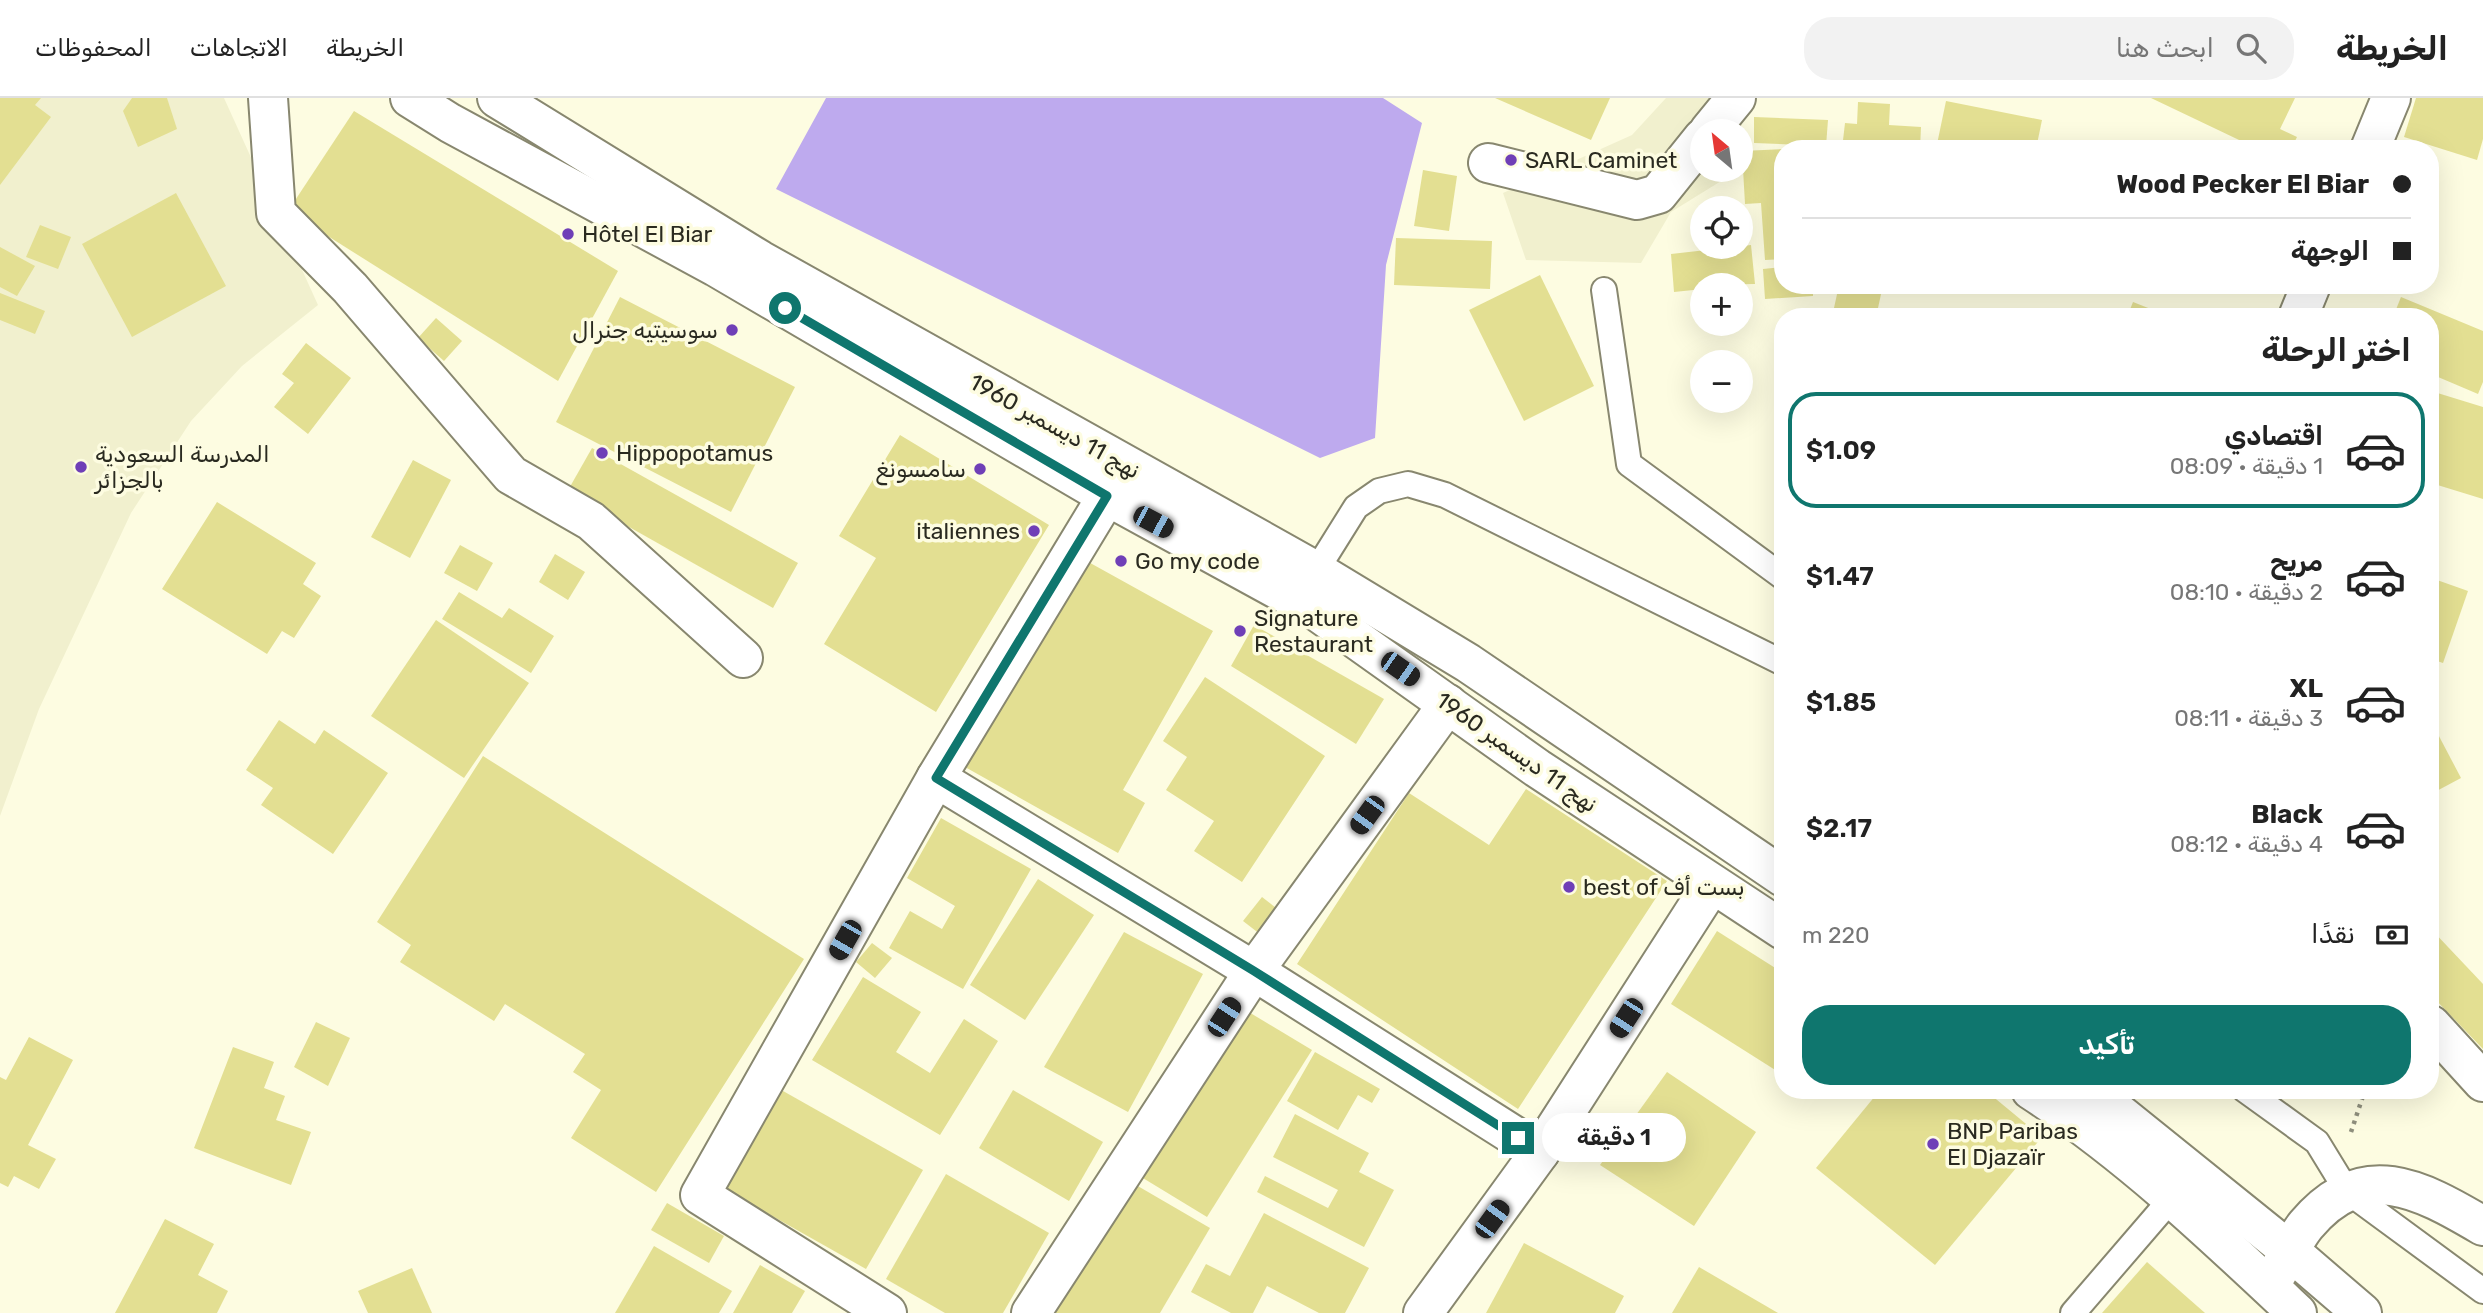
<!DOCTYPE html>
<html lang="ar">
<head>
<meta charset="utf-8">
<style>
  body { margin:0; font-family:Rubik,Cairo,sans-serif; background:#f2f2f2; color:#222; direction:rtl; height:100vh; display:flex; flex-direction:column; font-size:26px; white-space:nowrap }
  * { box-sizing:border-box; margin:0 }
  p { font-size:23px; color:#767676 }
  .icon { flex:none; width:38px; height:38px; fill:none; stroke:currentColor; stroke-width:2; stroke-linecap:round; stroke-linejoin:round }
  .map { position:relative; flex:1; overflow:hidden; direction:ltr }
  .panel { position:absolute; left:1774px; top:210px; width:665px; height:791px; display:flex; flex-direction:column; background:#fff; border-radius:28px; box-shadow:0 7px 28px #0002; direction:rtl }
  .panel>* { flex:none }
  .top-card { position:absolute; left:1774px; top:42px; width:665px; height:154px; border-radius:28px; box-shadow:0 7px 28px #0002; direction:rtl; display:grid; align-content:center; height:154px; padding:0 28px; background:#fff }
  .needle { width:46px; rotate:331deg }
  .buttons { position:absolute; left:1690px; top:21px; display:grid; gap:14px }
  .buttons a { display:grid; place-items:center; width:63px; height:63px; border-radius:50%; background:#fff; box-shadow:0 7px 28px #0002; font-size:35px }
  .end { position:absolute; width:32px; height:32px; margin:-16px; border:9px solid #0f766e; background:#fff; box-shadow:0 0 0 4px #fff }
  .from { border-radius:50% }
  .bubble { position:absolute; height:49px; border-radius:24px; background:#fff; box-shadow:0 7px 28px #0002; font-size:23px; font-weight:600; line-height:49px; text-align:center; direction:rtl }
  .car { position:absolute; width:21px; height:42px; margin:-21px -10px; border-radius:9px; box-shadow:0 0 5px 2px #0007; background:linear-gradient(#222 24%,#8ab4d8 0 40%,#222 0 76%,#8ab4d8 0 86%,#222 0) }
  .top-card b { display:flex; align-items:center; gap:24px; height:66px; font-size:26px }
  .top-card b+b { border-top:2px solid #e0e0e0 }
  .top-card i { width:18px; height:18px; background:#222 }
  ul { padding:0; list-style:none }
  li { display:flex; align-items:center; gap:21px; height:116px; margin:0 14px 10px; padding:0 14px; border:4px solid transparent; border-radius:28px }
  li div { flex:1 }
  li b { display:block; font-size:26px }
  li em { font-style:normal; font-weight:600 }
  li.on { border-color:#0f766e }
  li>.icon { width:63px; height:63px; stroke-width:1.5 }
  h2 { padding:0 28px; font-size:32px; line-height:84px }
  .pay { display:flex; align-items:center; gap:18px; height:77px; padding:0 28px; font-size:26px }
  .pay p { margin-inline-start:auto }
  .action { display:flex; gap:14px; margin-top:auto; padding:14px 28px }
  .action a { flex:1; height:80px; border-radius:28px; background:#0f766e; color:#fff; font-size:28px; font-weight:600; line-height:80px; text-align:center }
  header { display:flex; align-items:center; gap:42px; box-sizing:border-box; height:98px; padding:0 35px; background:#fff; border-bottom:2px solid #e0e0e0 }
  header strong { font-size:33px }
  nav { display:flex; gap:38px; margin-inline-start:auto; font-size:24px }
  .search { width:490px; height:63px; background:#f2f2f2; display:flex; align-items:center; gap:18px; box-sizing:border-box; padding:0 24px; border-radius:28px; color:#767676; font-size:26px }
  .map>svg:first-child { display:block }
  .built { fill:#f1f0ce }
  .forest { fill:#beaaee }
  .building { fill:#e3df92 }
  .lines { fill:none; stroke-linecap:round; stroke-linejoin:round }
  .service-casing { stroke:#88876f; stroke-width:28 }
  .minor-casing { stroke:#88876f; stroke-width:42 }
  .secondary-casing { stroke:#88876f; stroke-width:42 }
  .path { stroke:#8f8f7d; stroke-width:4.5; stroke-dasharray:3.5 5; stroke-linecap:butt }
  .service { stroke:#fff; stroke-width:24 }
  .minor { stroke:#fff; stroke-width:38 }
  .secondary { stroke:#fff; stroke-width:38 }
  .route { stroke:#0f766e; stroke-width:9 }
  .poi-dot { fill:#6f3fb7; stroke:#fdfce1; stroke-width:2.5 }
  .labels { text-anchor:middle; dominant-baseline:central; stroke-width:7; stroke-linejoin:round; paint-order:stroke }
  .poi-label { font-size:23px; fill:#2a2a20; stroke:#fdfce1; text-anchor:start }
  .street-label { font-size:23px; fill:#2a2a20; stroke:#fdfce1 }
</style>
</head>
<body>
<header>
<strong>الخريطة</strong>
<div class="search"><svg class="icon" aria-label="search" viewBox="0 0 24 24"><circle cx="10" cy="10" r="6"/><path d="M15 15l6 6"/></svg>ابحث هنا</div>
<nav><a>الخريطة</a><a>الاتجاهات</a><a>المحفوظات</a></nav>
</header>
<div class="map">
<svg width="2483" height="1215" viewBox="0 0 2483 1215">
  <rect width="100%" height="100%" fill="#fdfce1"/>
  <g class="built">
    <polygon points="0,0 224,0 318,207 242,268 191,323 131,415 39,611 0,718"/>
    <polygon points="1666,0 1749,0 1740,33 1703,33 1703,72 1729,72 1726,80 1671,114 1641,165 1526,162 1503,95 1632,37"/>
  </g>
  <polygon class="forest" points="826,0 1383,0 1422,25 1386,167 1375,340 1320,360 776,91"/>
  <g class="building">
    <polygon points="0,0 41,0 35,7 51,19 0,87"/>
    <polygon points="132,0 167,0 177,31 138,49 123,13"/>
    <polygon points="1495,0 1610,0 1591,42"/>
    <polygon points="2151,0 2295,0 2280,31 2297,39 2291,51 2258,51"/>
    <polygon points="2416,0 2483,0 2483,41 2477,62 2404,39"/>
    <polygon points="1946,3 2042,22 2036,51 1936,51"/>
    <polygon points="1858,4 1890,6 1889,27 1921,29 1920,51 1842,51 1845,25 1857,26"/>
    <polygon points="354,13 618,173 558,283 288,113"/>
    <polygon points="1754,19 1828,22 1826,48 1754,45"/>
    <polygon points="1783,51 1783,161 1765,162 1761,105 1745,106 1742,53"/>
    <polygon points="1423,72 1457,78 1449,133 1414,128"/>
    <polygon points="176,95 226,188 132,239 82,146"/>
    <polygon points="40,127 71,139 58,171 26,159"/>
    <polygon points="1396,140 1492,143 1490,191 1394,187"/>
    <polygon points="1751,147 1755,186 1703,187 1703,191 1674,194 1671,156"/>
    <polygon points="0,149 35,168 17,198 0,189"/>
    <polygon points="1783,169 1783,187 1813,187 1813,198 1765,201 1763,171"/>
    <polygon points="1540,177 1594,288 1524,323 1469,212"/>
    <polygon points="1839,187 1883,187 1876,219 1832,219"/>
    <polygon points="0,195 45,213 35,236 0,222"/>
    <polygon points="620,199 795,289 731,414 556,324"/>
    <polygon points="2401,199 2483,233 2483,284 2478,296 2431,276 2431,219 2393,219"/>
    <polygon points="2133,204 2171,219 2127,219"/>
    <polygon points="436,220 462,243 444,263 418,240"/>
    <polygon points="306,245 351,280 308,336 274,309 294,285 282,276"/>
    <polygon points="2431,293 2483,309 2483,401 2431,385"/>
    <polygon points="900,337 1049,427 936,614 824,546 876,460 839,438"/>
    <polygon points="592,350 798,465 773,510 567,394"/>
    <polygon points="413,362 451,382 410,460 371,439"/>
    <polygon points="217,404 316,465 303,486 321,498 294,540 282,533 267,556 162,491"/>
    <polygon points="460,447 493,465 477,493 444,475"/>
    <polygon points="555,456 585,474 568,502 539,484"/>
    <polygon points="1083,461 1213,533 1123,692 1145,705 1118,755 965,669"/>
    <polygon points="2437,482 2468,493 2443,565 2431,561 2431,500"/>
    <polygon points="459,494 502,520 509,510 554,538 531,575 442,521"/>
    <polygon points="436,522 529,585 464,680 371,618"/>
    <polygon points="1254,527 1384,601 1356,646 1231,568"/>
    <polygon points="1205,579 1325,658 1242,784 1194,753 1214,723 1166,692 1187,659 1163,643"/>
    <polygon points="279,622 315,646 324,632 388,675 333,756 261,707 273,690 246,672"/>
    <polygon points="2431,623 2461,680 2431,696"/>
    <polygon points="483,658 804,861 656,1094 571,1040 601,992 573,974 585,956 505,906 494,923 400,864 411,847 377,824"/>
    <polygon points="1526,691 1667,783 1518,1011 1297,866 1409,695 1489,747"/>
    <polygon points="941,720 1031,771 963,891 889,850 910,813 942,831 955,808 907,780"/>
    <polygon points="1038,781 1094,817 1025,922 970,887"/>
    <polygon points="1262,799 1284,816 1265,840 1243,823"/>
    <polygon points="2431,831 2483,886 2483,951 2431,897"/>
    <polygon points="1717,833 1783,875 1783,977 1671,906"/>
    <polygon points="1124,834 1203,876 1128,1014 1044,969"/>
    <polygon points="872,845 892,860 875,880 856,864"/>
    <polygon points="863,879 921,914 896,954 930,975 964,921 998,943 940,1037 812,962"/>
    <polygon points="1237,907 1312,952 1207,1119 1133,1074"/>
    <polygon points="316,924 350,940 328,988 294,969"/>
    <polygon points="29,939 73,962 28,1047 56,1061 39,1091 14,1078 8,1089 0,1085 0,979 6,982"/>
    <polygon points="233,949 274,964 264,990 285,998 276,1022 311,1034 291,1087 194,1050"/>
    <polygon points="1315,954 1380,991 1372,1005 1358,997 1338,1032 1287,1003"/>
    <polygon points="1667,974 1756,1034 1694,1128 1600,1067"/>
    <polygon points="776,989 923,1072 866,1171 719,1088"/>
    <polygon points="1013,992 1103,1044 1069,1103 979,1050"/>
    <polygon points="1880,992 1985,992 2042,1039 1935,1167 1816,1070"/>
    <polygon points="1295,1016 1369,1055 1359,1074 1394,1092 1364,1149 1257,1094 1265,1078 1328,1110 1338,1092 1273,1059"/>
    <polygon points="946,1076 1049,1135 1003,1215 945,1215 886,1181"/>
    <polygon points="1124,1080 1210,1130 1160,1215 1044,1215"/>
    <polygon points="667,1105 724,1138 709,1165 651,1132"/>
    <polygon points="1264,1115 1369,1170 1345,1215 1319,1215 1267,1188 1253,1215 1231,1215 1191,1194 1206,1166 1230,1178"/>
    <polygon points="165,1121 214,1146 198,1177 228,1193 217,1215 115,1215"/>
    <polygon points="1524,1145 1624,1198 1615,1215 1486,1215"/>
    <polygon points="654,1148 732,1193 719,1215 615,1215"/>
    <polygon points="2147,1164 2205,1215 2102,1215"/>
    <polygon points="760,1167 805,1193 792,1215 733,1215"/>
    <polygon points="1699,1169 1778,1215 1672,1215"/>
    <polygon points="412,1170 432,1215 368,1215 358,1193"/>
  </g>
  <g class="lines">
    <g class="service-casing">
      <g id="service">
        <polyline points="1604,192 1629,366 1783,479"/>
        <polyline points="1316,473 1356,409 1379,393 1408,386 1445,397 1783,565"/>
        <polyline points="2245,992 2317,1044 2347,1093 2483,1193"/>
        <polyline points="2073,1215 2172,1100"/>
      </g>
    </g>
    <g class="minor-casing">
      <g id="minor">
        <polyline points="268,0 276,115 350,190 511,377 591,423 743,560"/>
        <polyline points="1709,33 1736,0"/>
        <polyline points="2370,51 2391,0"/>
        <polyline points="1488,65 1637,102 1658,96 1703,40"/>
        <polyline points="2298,219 2311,187"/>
        <polyline points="936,680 1254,873 1540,1054"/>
        <polyline points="2431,927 2483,984"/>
        <path d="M 2273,1182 C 2284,1165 2293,1143 2306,1127 C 2363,1059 2420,1091 2483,1128"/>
        <polyline points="887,1215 700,1097 936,680 1107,398"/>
        <polyline points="1031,1215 1254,873 1448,606"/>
        <polyline points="1423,1215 1540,1054 1712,786"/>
      </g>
    </g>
    <g class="secondary-casing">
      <g id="secondary">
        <polyline points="410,0 450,25 716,169 1107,398 1315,512 1537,670 1783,832"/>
        <polyline points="497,0 760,162 1316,473 1468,565 1783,779"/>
        <path d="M 2031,992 C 2128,1055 2213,1136 2297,1215"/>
        <polyline points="2090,992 2291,1154 2362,1215"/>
      </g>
    </g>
    <polyline class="path" points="2351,1034 2365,992"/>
    <use href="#service" class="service"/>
    <use href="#minor" class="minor"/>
    <use href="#secondary" class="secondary"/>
  </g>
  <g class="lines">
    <polyline class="route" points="785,210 1107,398 936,680 1254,873 1518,1040"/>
  </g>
  <g class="poi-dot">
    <circle cx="1511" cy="62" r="7"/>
    <circle cx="568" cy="136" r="7"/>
    <circle cx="732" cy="232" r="7"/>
    <circle cx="602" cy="355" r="7"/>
    <circle cx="81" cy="369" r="7"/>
    <circle cx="980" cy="371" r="7"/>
    <circle cx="1034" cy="433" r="7"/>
    <circle cx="1121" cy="463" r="7"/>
    <circle cx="1240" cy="533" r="7"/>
    <circle cx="1569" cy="789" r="7"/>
    <circle cx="1933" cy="1046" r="7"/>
  </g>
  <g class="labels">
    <g class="poi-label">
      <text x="1525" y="62">SARL Caminet</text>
      <text x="582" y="136">Hôtel El Biar</text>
      <text x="718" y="232" text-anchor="end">سوسيتيه جنرال</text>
      <text x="616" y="355">Hippopotamus</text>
      <text x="95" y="356">المدرسة السعودية<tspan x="95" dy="26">بالجزائر</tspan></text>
      <text x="966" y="371" text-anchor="end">سامسونغ</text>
      <text x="1020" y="433" text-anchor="end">italiennes</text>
      <text x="1135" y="463">Go my code</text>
      <text x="1254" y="520">Signature<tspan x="1254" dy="26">Restaurant</tspan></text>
      <text x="1583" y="789">best of بست أف</text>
      <text x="1947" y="1033">BNP Paribas<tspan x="1947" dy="26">El Djazaïr</tspan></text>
    </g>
    <g class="street-label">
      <text transform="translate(1055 328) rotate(29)">نهج 11 ديسمبر 1960</text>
      <text transform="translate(1517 654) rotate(35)">نهج 11 ديسمبر 1960</text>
    </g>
  </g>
</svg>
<div class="buttons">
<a><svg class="needle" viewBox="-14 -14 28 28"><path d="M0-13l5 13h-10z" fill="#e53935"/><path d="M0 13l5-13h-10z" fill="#767676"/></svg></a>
<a><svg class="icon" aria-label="locate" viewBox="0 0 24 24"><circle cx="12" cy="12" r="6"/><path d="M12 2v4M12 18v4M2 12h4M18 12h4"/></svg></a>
<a>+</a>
<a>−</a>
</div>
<i class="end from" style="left:785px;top:210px"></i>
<i class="end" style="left:1518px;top:1040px"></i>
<div class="bubble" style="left:1542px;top:1015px;width:144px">1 دقيقة</div>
<i class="car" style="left:1153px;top:424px;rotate:118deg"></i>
<i class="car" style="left:1400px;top:571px;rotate:125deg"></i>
<i class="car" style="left:1367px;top:717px;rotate:216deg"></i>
<i class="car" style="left:845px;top:842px;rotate:210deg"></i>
<i class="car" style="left:1224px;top:919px;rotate:33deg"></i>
<i class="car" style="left:1626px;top:920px;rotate:213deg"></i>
<i class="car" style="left:1492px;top:1121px;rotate:36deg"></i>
<div class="top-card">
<b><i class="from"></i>Wood Pecker El Biar</b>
<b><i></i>الوجهة</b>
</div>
<section class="panel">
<h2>اختر الرحلة</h2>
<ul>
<li class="on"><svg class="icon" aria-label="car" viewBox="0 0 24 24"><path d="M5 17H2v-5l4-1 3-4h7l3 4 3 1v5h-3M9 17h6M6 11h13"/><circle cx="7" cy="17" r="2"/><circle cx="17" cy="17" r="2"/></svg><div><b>اقتصادي</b><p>1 دقيقة · 08:09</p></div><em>$1.09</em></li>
<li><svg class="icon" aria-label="car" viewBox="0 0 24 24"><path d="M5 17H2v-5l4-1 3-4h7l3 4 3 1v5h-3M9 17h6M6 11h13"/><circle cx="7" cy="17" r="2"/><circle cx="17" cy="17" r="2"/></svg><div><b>مريح</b><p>2 دقيقة · 08:10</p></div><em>$1.47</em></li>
<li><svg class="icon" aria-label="car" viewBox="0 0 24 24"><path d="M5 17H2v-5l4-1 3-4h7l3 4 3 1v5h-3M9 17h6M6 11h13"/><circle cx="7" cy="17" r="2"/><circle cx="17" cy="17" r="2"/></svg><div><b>XL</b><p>3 دقيقة · 08:11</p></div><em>$1.85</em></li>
<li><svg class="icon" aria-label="car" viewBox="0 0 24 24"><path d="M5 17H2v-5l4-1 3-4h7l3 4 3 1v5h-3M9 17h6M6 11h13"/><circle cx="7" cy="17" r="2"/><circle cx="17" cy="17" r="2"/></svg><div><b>Black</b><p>4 دقيقة · 08:12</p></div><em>$2.17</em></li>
</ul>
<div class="pay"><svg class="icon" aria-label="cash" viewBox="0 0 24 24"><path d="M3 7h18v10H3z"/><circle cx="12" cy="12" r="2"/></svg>نقدًا<p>220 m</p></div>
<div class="action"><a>تأكيد</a></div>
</section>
</div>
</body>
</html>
